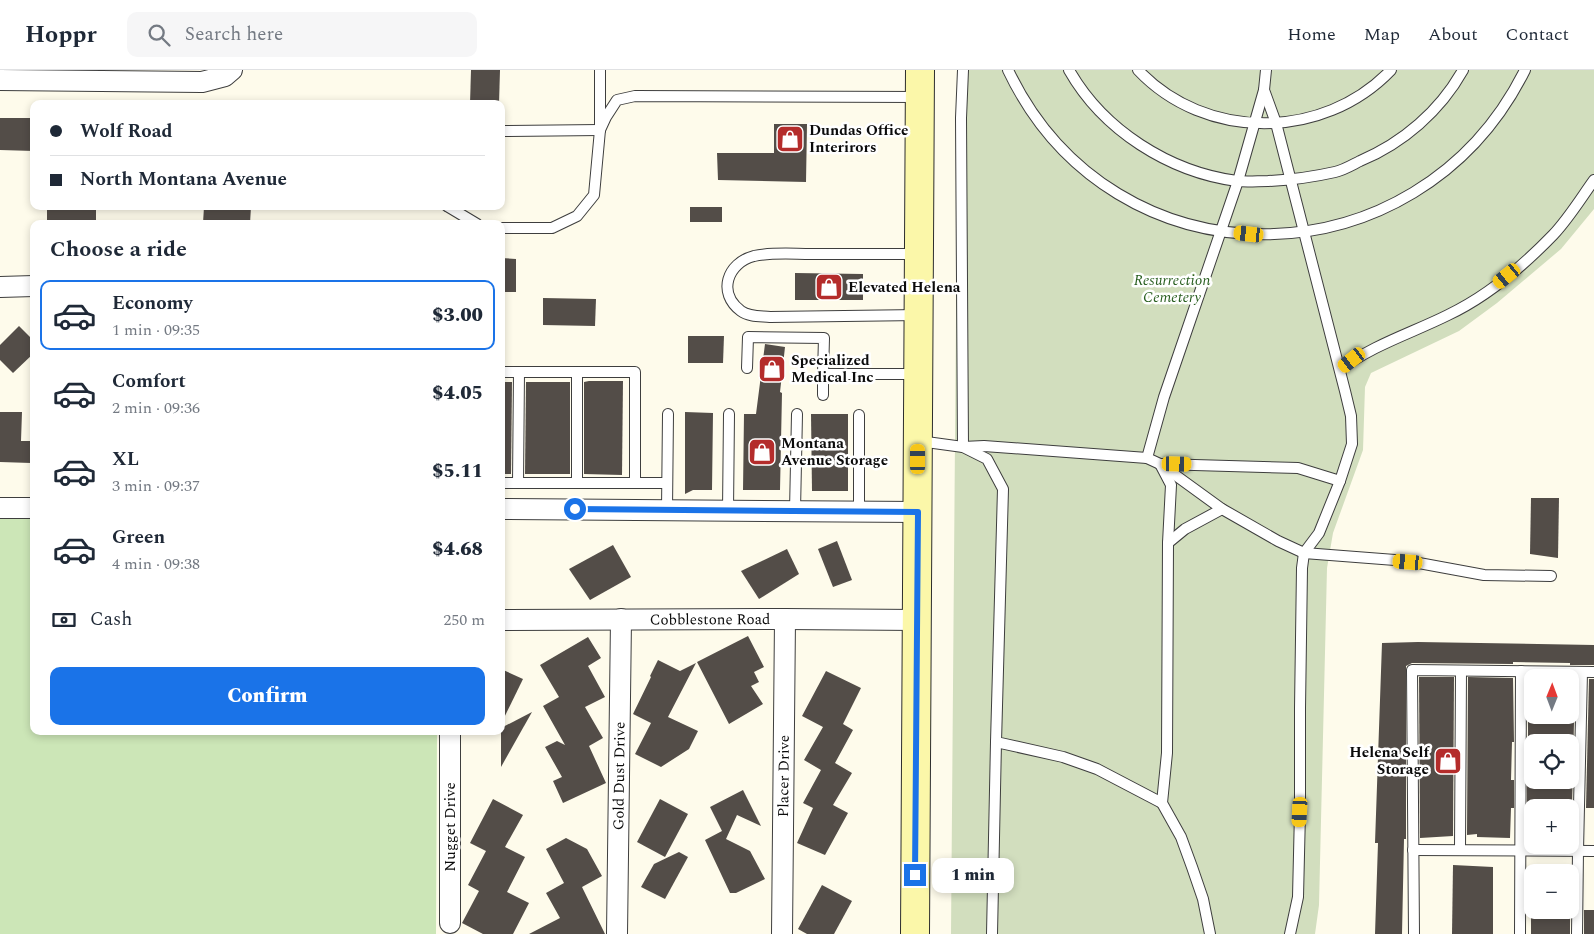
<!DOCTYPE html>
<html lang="en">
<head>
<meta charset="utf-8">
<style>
  body { margin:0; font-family:Spectral,serif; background:#f6f6f7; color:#1f2937; height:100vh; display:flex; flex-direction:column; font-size:19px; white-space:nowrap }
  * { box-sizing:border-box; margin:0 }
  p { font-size:16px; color:#747a83 }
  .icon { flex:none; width:28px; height:28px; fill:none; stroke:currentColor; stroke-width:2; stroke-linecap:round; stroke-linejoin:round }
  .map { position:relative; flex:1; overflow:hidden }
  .drawer { position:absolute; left:30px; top:150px; width:475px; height:515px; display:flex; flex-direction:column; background:#fff; border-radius:10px; box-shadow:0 2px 8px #0003 }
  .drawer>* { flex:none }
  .top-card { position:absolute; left:30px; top:30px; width:475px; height:110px; border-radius:10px; box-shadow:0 2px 8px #0003; display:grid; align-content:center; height:110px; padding:0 20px; background:#fff }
  .needle { width:32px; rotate:1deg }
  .tools { position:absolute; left:1524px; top:599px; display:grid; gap:10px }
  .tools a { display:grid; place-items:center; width:55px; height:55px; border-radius:10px; background:#fff; box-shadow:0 2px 8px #0003; font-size:25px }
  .end { position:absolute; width:22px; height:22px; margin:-11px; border:6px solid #1a73e8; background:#fff; box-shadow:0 0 0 2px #fff }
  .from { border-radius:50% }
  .bubble { position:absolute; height:35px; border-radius:10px; background:#fff; box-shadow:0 2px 8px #0003; font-size:16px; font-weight:800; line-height:35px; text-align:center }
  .car { position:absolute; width:15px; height:30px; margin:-15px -8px; border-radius:6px; box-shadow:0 0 4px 1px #0007; background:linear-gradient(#f5c518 24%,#345 0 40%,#f5c518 0 76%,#345 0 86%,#f5c518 0) }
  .top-card b { display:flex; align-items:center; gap:18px; height:48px; font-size:19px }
  .top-card b+b { border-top:1px solid #e0e1e3 }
  .top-card i { width:12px; height:12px; background:#1f2937 }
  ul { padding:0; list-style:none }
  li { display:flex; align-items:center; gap:15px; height:70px; margin:0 10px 8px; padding:0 10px; border:2px solid transparent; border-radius:10px }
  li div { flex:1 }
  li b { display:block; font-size:19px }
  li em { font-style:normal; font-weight:800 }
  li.on { border-color:#1a73e8 }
  li>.icon { width:45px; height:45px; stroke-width:1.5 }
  h2 { padding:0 20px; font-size:22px; line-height:60px }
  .pay { display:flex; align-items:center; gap:12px; height:55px; padding:0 20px; font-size:19px }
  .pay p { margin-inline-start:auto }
  .action { display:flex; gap:10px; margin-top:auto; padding:10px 20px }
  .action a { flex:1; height:58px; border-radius:10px; background:#1a73e8; color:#fff; font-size:20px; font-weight:800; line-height:58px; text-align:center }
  header { display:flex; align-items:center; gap:30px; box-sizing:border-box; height:70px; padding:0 25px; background:#fff; border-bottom:1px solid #e0e1e3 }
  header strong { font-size:24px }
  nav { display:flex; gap:28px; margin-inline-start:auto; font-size:18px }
  .search { width:350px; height:45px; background:#f6f6f7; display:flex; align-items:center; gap:12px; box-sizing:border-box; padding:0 18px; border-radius:10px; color:#747a83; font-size:19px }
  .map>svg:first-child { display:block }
  .green { fill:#cce6b7 }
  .cemetery { fill:#d2debe }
  .building { fill:#534d48 }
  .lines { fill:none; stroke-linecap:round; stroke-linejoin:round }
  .service-casing { stroke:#3e3e3e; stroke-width:12 }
  .minor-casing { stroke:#3e3e3e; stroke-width:22 }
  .secondary-casing { stroke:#2d2d2d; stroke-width:30 }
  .service { stroke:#fff; stroke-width:10 }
  .minor { stroke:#fff; stroke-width:20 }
  .secondary { stroke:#fbf7a9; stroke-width:28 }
  .route { stroke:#1a73e8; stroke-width:6 }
  .labels { text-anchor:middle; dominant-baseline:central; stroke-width:5; stroke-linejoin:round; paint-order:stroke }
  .poi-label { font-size:15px; font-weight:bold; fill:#0b0b0b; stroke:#fff; text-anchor:start }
  .park-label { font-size:15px; font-style:italic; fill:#295f20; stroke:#fff }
  .street-label { font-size:15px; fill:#0b0b0b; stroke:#fff }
</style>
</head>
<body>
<header>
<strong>Hoppr</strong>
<div class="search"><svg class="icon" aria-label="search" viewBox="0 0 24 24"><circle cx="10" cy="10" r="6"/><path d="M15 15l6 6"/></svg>Search here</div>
<nav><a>Home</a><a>Map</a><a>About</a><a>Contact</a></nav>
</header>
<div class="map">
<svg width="1594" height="864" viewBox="0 0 1594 864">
  <rect width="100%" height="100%" fill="#fefbeb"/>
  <polygon class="green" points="0,432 34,433 34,661 437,661 436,864 0,864"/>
  <polygon class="cemetery" points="958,0 1594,0 1594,139 1561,179 1497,233 1459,261 1371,303 1365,317 1363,380 1333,463 1327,498 1319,835 1315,864 951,864"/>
  <g class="building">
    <polygon points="471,0 500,0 499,34 470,34"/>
    <polygon points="0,48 34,48 34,81 0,80"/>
    <polygon points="774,54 807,54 806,112 718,110 717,83 774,83"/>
    <polygon points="204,136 251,136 250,154 203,154"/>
    <polygon points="96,137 96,154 47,154 47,138"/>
    <rect x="690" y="137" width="32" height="15"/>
    <polygon points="501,188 516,189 516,222 501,222"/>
    <polygon points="795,203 863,204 863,230 795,230"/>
    <polygon points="543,228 596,229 595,256 543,255"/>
    <polygon points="19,256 34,271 34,283 13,303 0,290 0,275"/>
    <polygon points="688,266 724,266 723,293 688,293"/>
    <polygon points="765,274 785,277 780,322 782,323 780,420 743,420 744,344 756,344"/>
    <polygon points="589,311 623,311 622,405 584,404 584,312"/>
    <polygon points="501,312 512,312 511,404 501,404"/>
    <polygon points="526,312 570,312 570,404 525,404"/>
    <polygon points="0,342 22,342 21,371 32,371 32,374 34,374 34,391 31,391 31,393 0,392"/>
    <polygon points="685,342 713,343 712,420 693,420 685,424"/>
    <polygon points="811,344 848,344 848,421 812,421"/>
    <polygon points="1531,428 1559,428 1558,488 1530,484"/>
    <polygon points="837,471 852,510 833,517 818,479"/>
    <polygon points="613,475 631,507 590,530 569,499"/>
    <polygon points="787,479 799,504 759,529 741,501"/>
    <polygon points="748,566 764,597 754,602 759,612 751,616 763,634 729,654 697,592"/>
    <polygon points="588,567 601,588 588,596 605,627 585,637 603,668 589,676 606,713 563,733 553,711 562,707 545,677 557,671 565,675 543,636 559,627 540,595"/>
    <polygon points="1418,572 1594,575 1594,595 1570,595 1570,593 1513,592 1513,594 1412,593 1406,596 1406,769 1404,769 1402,864 1375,864 1378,773 1375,773 1382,573"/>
    <polygon points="658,590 680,601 696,593 668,647 698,661 689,679 661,697 635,684 651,653 633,644 651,607 650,606"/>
    <polygon points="501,599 523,609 501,654"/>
    <polygon points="826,601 861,618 843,654 853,660 835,693 852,703 833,735 848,743 825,785 797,773 813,738 803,733 821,700 804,690 823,657 802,646"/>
    <polygon points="1419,607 1454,607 1453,766 1420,768"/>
    <polygon points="1468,607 1513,608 1514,672 1512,672 1511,710 1514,710 1514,738 1511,738 1510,768 1477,767 1477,764 1467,765"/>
    <polygon points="1570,609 1575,609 1572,738 1527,738 1527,710 1570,710 1570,672 1528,672 1528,645 1570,645"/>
    <polygon points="1589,609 1594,609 1594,738 1586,738"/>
    <polygon points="532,642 501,697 501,658"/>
    <polygon points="743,720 761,756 737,745 726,769 750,781 765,809 736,823 730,823 705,770 722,761 710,737"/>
    <polygon points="493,729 523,745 505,777 525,787 507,822 529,833 513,864 483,864 462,853 479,821 468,815 486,781 470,773"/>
    <polygon points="660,729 688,744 665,787 637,772"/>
    <polygon points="566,768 587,779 602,806 582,817 605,864 529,864 560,848 546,823 564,813 546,779"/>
    <polygon points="679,782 688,787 665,829 641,817 654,794"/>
    <polygon points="1453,795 1493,797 1493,864 1452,864"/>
    <polygon points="822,815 852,831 834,864 807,864 798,859"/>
    <rect x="1531" y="840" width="39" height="24"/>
    <rect x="1584" y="840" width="10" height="24"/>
  </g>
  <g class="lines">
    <g class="service-casing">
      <g id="service">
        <polyline points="963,0 961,48 963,377 987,389 1003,419 996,672 1063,687 1097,699 1162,733"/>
        <path d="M 1008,0 C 1113,221 1417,217 1525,0"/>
        <path d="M 1069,0 C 1103,60 1169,102 1237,111 C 1247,112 1258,111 1268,111 C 1291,110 1313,107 1335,102 C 1344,100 1352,95 1360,91 C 1403,73 1440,41 1463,0"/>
        <path d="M 1138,0 C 1205,71 1323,71 1391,0"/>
        <polyline points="1266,0 1264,20 1276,53 1345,321 1351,346 1352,374 1340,411 1319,463 1304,483 1302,498 1300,638 1300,742 1298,827 1290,864"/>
        <polyline points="600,60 606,47 617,30 635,26 919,27"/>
        <polyline points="501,61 600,60"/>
        <polyline points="447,136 477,154"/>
        <polyline points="501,158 552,158 577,146 594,125 600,60 600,0"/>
        <path d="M 918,184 C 883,184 847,184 811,184 C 793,184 772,182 754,186 C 727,193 717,223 741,241 C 749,247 761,246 770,247 L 919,245"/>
        <polyline points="747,298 748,267 824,268 823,304 918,304"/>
        <path d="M 1340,300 C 1372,275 1412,263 1448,245 C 1486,227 1524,195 1553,165 C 1569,148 1581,128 1594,110"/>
        <polyline points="501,302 635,302 635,413"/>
        <polyline points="823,325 823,304"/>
        <polyline points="919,371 963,377 984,376 1147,388 1160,394 1222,439 1278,471 1304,483 1408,491 1484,505 1551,506"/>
        <polyline points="1147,388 1164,327 1238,111 1264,20"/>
        <polyline points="501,413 667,413"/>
        <polyline points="518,413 519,302"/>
        <polyline points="577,413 577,302"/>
        <polyline points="667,439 668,344"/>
        <polyline points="728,440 729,344"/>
        <polyline points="795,441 797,344"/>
        <polyline points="859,441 859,345"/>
        <polyline points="1168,473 1185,459 1222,439"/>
        <polyline points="1413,780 1594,781"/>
        <polyline points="1460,780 1461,601"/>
        <polyline points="992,864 996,672"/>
        <polyline points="1210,864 1203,829 1192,797 1181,767 1162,733 1167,683 1168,473 1171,415 1160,394 1298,398 1340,411"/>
        <polyline points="1414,864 1412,600 1594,602"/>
        <polyline points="1520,864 1521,601"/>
        <polyline points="1577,864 1578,781 1582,602"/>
      </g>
    </g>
    <g class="minor-casing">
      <g id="minor">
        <polyline points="0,10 202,12 225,6 232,0"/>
        <polyline points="0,217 34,216"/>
        <polyline points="0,438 34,438"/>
        <polyline points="501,439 918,442"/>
        <path id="s1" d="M 501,550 L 785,549 L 917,550"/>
        <polyline points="450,661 450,853"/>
        <path id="s2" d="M 617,864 L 621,549"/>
        <path id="s3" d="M 782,864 L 785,549"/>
      </g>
    </g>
    <g class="secondary-casing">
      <polyline id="secondary" points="915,864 920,0"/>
    </g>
    <use href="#service" class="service"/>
    <use href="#minor" class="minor"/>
    <use href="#secondary" class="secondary"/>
  </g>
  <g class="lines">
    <polyline class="route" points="575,439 918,442 915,805"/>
  </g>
  <defs>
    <g id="shop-square" transform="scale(1.4375)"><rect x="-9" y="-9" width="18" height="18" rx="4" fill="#b42c2b" stroke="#fff"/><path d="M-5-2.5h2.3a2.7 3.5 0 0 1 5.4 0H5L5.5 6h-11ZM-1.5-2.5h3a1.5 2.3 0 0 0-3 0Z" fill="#fff"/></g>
  </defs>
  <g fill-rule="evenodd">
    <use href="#shop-square" x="790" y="69"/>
    <use href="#shop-square" x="829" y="217"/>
    <use href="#shop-square" x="772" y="299"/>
    <use href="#shop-square" x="762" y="382"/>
    <use href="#shop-square" x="1448" y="691"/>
  </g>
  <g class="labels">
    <g class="poi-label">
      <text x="809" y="60">Dundas Office<tspan x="809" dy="17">Interirors</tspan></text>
      <text x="848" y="217">Elevated Helena</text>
      <text x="791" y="290">Specialized<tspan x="791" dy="17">Medical Inc</tspan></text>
      <text x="781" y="373">Montana<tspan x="781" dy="17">Avenue Storage</tspan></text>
      <text x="1429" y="682" text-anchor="end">Helena Self<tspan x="1429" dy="17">Storage</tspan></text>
    </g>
    <g class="park-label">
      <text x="1172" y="210">Resurrection<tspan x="1172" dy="17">Cemetery</tspan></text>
    </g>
    <g class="street-label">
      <text stroke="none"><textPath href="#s1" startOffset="209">Cobblestone Road</textPath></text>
      <text stroke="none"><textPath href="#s3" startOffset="158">Placer Drive</textPath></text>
      <text stroke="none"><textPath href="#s2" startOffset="158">Gold Dust Drive</textPath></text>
      <text transform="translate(450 757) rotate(-90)">Nugget Drive</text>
    </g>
  </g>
</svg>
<div class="tools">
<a><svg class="needle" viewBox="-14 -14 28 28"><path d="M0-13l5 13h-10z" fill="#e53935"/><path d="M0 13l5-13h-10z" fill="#747a83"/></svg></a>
<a><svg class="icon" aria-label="locate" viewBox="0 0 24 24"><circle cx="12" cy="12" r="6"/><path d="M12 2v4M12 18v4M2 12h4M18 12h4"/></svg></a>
<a>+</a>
<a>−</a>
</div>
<i class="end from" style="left:575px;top:439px"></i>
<i class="end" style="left:915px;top:805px"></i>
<div class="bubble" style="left:932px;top:788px;width:82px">1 min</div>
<i class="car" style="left:1249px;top:164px;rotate:276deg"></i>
<i class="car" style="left:1507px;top:206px;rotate:231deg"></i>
<i class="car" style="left:1352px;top:290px;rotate:232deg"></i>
<i class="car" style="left:918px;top:389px;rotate:0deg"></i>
<i class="car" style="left:1177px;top:394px;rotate:91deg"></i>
<i class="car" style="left:1408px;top:492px;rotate:275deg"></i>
<i class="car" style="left:1300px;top:742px;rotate:183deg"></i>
<div class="top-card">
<b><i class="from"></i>Wolf Road</b>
<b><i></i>North Montana Avenue</b>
</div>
<section class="drawer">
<h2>Choose a ride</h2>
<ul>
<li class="on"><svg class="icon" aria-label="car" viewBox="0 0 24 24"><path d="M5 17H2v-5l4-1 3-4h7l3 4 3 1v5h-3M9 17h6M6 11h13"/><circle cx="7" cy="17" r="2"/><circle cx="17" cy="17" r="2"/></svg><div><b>Economy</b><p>1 min · 09:35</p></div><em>$3.00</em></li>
<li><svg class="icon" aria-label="car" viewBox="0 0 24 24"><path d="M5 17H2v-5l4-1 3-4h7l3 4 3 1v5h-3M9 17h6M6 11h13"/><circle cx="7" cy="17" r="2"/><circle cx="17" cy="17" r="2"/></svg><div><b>Comfort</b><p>2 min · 09:36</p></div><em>$4.05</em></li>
<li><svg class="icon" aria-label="car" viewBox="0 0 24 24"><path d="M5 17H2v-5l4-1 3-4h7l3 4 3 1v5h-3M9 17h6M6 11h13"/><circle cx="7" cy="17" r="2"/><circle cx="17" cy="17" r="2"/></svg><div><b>XL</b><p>3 min · 09:37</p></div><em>$5.11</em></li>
<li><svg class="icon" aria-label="car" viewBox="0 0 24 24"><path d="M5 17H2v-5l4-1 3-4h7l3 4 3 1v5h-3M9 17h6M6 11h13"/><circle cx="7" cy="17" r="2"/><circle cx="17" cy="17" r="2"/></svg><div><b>Green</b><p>4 min · 09:38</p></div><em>$4.68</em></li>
</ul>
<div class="pay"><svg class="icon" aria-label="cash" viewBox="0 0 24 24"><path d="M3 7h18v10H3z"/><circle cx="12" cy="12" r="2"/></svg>Cash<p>250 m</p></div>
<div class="action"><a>Confirm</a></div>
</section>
</div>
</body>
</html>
